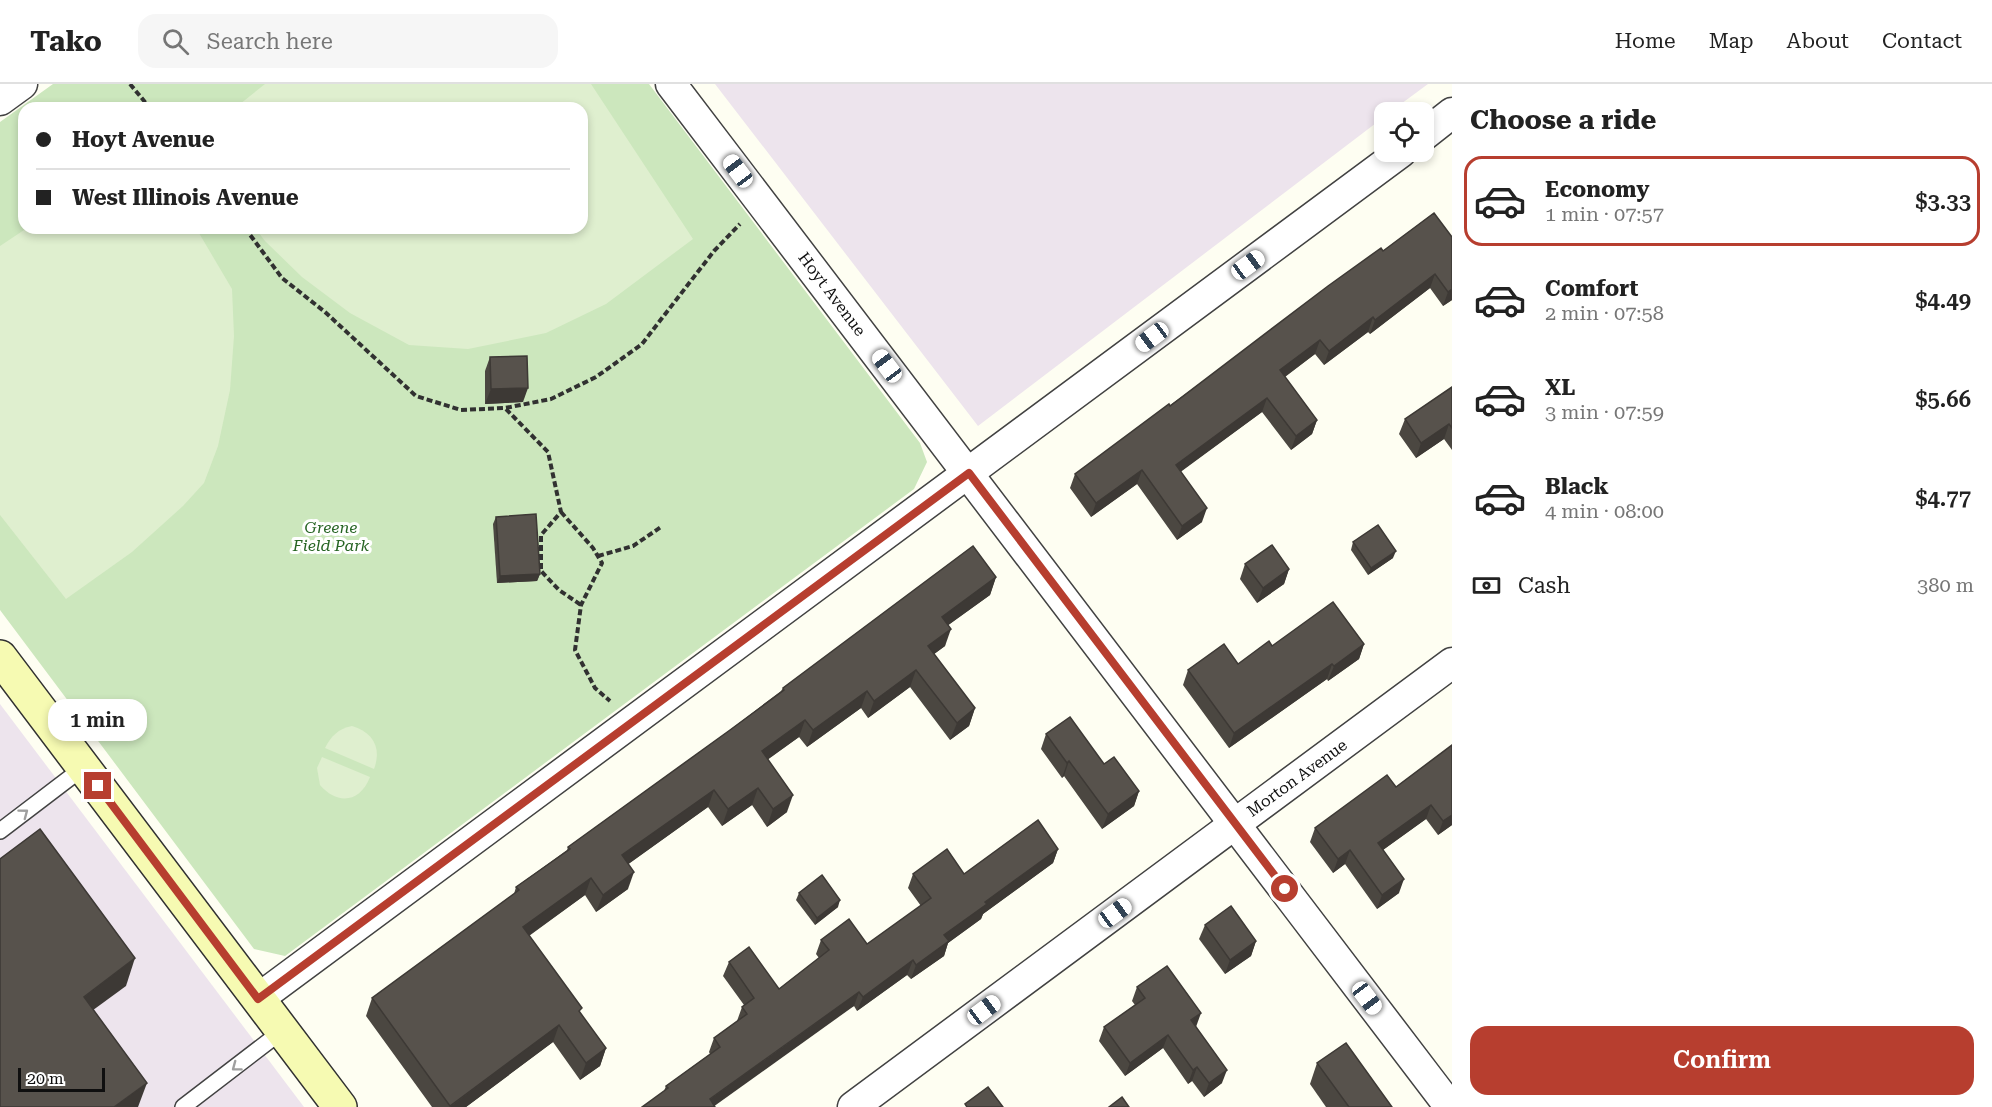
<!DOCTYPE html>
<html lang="en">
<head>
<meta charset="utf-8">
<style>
  body { margin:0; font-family:"Roboto Serif",serif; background:#f6f6f6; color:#222; height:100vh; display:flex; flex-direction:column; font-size:22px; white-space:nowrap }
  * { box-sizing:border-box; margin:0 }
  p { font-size:20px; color:#767676 }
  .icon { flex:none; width:33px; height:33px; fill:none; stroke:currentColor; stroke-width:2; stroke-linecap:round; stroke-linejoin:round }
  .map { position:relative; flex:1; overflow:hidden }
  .sheet { display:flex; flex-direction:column; background:#fff; width:540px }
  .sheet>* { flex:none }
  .banner { position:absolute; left:18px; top:18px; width:570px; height:132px; border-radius:18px; box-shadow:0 3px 9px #0003; display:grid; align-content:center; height:132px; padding:0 18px; background:#fff }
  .buttons { position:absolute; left:1374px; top:18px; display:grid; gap:12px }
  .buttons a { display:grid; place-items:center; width:60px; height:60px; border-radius:12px; background:#fff; box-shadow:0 3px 9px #0003; font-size:30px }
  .scale { position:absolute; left:18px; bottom:15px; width:87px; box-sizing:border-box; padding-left:6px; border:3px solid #0f0f0f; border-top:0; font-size:16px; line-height:21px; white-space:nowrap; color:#0f0f0f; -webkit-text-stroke:4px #fff; paint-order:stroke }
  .end { position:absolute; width:27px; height:27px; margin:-14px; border:8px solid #b73e2f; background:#fff; box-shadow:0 0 0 3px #fff }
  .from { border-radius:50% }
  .bubble { position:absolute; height:42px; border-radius:18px; background:#fff; box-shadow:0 3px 9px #0003; font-size:20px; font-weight:600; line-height:42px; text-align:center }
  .car { position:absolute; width:18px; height:36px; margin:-18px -9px; border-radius:8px; box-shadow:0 0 4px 2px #0007; background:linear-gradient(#fff 24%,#345 0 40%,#fff 0 76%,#345 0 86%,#fff 0) }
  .banner b { display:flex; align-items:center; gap:21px; height:57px; font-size:22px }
  .banner b+b { border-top:2px solid #e0e0e0 }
  .banner i { width:15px; height:15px; background:#222 }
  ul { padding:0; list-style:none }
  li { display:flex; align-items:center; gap:18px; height:90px; margin:0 12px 9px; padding:0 6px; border:3px solid transparent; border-radius:18px }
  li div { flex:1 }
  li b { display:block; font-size:22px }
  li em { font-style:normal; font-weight:600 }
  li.selected { border-color:#b73e2f }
  li>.icon { width:54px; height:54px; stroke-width:1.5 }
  h2 { padding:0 18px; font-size:27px; line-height:72px }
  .pay { display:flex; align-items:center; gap:15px; height:66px; padding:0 18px; font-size:22px }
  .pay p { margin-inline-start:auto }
  .primary-button { display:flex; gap:12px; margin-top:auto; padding:12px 18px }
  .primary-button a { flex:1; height:69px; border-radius:18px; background:#b73e2f; color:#fff; font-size:24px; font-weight:600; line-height:69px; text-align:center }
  header { display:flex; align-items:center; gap:36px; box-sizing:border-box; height:84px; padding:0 30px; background:#fff; border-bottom:2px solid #e0e0e0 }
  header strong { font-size:28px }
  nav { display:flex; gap:33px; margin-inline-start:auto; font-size:21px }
  .search { width:420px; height:54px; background:#f6f6f6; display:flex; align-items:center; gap:15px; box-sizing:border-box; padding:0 21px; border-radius:18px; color:#767676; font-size:22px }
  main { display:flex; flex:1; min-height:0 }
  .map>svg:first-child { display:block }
  .industrial { fill:#ede4ed }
  .green { fill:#cce7bd; fill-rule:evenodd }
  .pitch { fill:#dfefcf }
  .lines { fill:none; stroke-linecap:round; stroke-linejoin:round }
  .service-casing { stroke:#424242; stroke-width:18 }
  .minor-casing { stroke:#424242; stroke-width:33 }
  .secondary-casing { stroke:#313131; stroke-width:36 }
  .path { stroke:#313131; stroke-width:4; stroke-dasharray:6 3; stroke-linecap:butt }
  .service { stroke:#fff; stroke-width:15 }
  .minor { stroke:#fff; stroke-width:30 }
  .secondary { stroke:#f6fab2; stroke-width:33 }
  .wall { fill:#4b4741 }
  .shaded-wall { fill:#3d3935 }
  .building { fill:#57524c; stroke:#3d3935; stroke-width:1.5 }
  .oneway { stroke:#9f9f9f }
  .route { stroke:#b73e2f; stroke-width:8 }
  .labels { text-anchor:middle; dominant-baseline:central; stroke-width:6; stroke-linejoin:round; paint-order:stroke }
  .street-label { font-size:16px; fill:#0f0f0f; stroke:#fff }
  .park-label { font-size:16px; font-style:italic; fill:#266423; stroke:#fff }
</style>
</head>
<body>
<header>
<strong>Tako</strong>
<div class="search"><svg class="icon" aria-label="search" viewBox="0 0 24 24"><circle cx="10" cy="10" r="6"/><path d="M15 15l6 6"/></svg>Search here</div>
<nav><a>Home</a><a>Map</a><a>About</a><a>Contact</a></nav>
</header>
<main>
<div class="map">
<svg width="1452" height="1023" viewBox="0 0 1452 1023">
  <rect width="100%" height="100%" fill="#fefef2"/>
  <g class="industrial">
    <polygon points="715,0 1428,0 1390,28 1384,28 1384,33 978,342"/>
    <polygon points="0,620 304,1023 0,1023"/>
  </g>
  <path class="green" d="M 53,0 L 649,0 L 920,359 L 927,378 L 914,405 L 285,872 L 254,865 L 0,526 L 0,38 ZM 24,24 L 582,24 L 582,144 L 24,144 Z"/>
  <g class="pitch">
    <polygon points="265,0 591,0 693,155 606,220 546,249 468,265 409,261 350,229 302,193 265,157 255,144 582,144 582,24 235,24"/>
    <polygon points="27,144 196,144 232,205 234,252 230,306 218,362 204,399 183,422 132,468 66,515 0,431 0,162"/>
    <path d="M 352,642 C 373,648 382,664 374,685 L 325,664 C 331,652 338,645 352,642 Z"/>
    <path d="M 322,673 L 370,693 C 360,719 337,721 320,701 L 317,684 Z"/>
  </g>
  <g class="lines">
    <g class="service-casing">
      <g id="service">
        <polyline points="0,747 84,683"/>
        <polyline points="183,1023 282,947"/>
      </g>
    </g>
    <g class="minor-casing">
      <g id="minor">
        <polyline points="671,0 1450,1023"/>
        <polyline points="0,16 22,0"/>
        <polyline points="1424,51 1452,29"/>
        <polyline points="258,915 1401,68"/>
        <polyline points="853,1023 1452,579"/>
      </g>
    </g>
    <g class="secondary-casing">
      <polyline id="secondary" points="0,573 340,1023"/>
    </g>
    <g class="path">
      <polyline points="130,0 150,24"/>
      <polyline points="245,144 282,194 325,228 416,312 461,326 505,324 551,315 596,293 642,260 714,167 740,140"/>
      <polyline points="506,325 548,368 561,428 541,451 541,487 559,506 581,521"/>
      <polyline points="561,428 593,464 602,479 581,521 575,566 595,604 610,617"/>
      <polyline points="598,472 633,462 661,443"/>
    </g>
    <use href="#service" class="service"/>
    <use href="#minor" class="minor"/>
    <use href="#secondary" class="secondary"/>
  </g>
  <g class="wall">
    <polygon points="1434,129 1452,216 1443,222 1430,204 1370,250 1368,248 1324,281 1315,270 1285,293 1317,336 1312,350 1291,366 1262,328 1181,387 1202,438 1177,456 1137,400 1091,433 1070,404 1075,390 1383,167"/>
    <polygon points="490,273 523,318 485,320 485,287"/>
    <polygon points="1452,303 1452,366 1444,355 1416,374 1399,350 1405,335"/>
    <polygon points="496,433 540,490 537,497 497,499 493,440"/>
    <polygon points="1353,458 1393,474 1368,491 1351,466"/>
    <polygon points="1245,480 1289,485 1284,500 1257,519 1240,495"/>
    <polygon points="996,493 990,511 948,541 945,562 934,570 975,624 969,642 950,656 910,603 868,634 861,624 807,663 799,653 768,675 787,728 767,743 752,721 722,742 708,723 628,780 628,805 596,828 585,811 529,852 580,929 606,964 600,982 580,996 553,958 466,1023 432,1023 366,932 372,914 514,810 516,803 567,766 568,763 730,646 781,607 783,604"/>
    <polygon points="1364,560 1359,575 1328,597 1327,595 1229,664 1183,601 1188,586 1238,580 1272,562"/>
    <polygon points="1046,650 1104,680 1139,707 1134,722 1102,745 1064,692 1062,694 1041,665"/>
    <polygon points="1452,661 1452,741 1438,751 1426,735 1383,766 1399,809 1377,825 1345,780 1333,789 1310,758 1315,744 1396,703"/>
    <polygon points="1058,765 1053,779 983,830 981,835 948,859 944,872 911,895 907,891 857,927 854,922 664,1007 666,1002 710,970 709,968 714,954 737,937 742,923 744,921 723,892 729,878 779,905 819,874 816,870 821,856 867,860 921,822 908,804 913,790 964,790"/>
    <polygon points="799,809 838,823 815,841 796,816"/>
    <polygon points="1205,841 1256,857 1251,872 1225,890 1199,855"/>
    <polygon points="1137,903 1196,943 1222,999 1204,1013 1192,997 1188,1000 1163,964 1125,992 1099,957 1104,943 1135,921 1132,917"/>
    <polygon points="1317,979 1392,1023 1326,1023 1310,1000"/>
  </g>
  <g class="shaded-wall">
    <polygon points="1435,190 1430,204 1370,250 1375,236"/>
    <polygon points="1452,205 1452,216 1443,222 1448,208"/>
    <polygon points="1373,233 1368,248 1324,281 1329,267"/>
    <polygon points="1320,256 1315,270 1275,300 1280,286"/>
    <polygon points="528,304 523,318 485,320 491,305"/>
    <polygon points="1267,314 1262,328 1171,395 1176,381"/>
    <polygon points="1317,336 1312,350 1291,366 1296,352"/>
    <polygon points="1449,340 1444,355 1416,374 1421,359"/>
    <polygon points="1142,386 1137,400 1091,433 1096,419"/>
    <polygon points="1207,424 1202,438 1177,456 1182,442"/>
    <polygon points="1396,467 1393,474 1368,491 1371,484"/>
    <polygon points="1289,485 1284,500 1257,519 1263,504"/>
    <polygon points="540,490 537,497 497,499 500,492"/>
    <polygon points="996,493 990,511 936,550 942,533"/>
    <polygon points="951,545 945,562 922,579 928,562"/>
    <polygon points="1364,560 1359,575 1328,597 1334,582"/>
    <polygon points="1332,580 1327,595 1229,664 1234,649"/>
    <polygon points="916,586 910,603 868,634 874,617"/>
    <polygon points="867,607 861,624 807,663 813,646"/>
    <polygon points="975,624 969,642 950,656 957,639"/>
    <polygon points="805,636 799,653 756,684 762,667"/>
    <polygon points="1069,677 1064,692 1062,694 1067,679"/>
    <polygon points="758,704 752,721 722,742 728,725"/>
    <polygon points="714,706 708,723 616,789 622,771"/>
    <polygon points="1139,707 1134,722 1102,745 1108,730"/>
    <polygon points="793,711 787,728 767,743 773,725"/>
    <polygon points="1431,721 1426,735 1373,773 1378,759"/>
    <polygon points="1452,731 1452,741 1438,751 1443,737"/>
    <polygon points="1058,765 1053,779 983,830 981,835 948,859 944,872 911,895 916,881 944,851 985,818"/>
    <polygon points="1350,766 1345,780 1333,789 1338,775"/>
    <polygon points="634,788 628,805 596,828 603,811"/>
    <polygon points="591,794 585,811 517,860 523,843"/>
    <polygon points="1404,795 1399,809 1377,825 1382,811"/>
    <polygon points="840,816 838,823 815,841 817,834"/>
    <polygon points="1256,857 1251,872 1225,890 1230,876"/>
    <polygon points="135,874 126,902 74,940 84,913"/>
    <polygon points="913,876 907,891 857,927 863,913"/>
    <polygon points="859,908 854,922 713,1023 710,1015"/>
    <polygon points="1201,929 1196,943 1186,950 1191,936"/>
    <polygon points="559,941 553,958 466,1023 450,1023"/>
    <polygon points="1168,951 1163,964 1125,992 1130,979"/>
    <polygon points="606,964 600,982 580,996 586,979"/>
    <polygon points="1197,983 1192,997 1188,1000 1193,986"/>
    <polygon points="1227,986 1222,999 1204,1013 1209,999"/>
    <polygon points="147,999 138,1023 114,1023"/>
  </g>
  <g class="building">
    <polygon points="1434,129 1452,153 1452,205 1448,208 1435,190 1375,236 1373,233 1329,267 1320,256 1280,286 1317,336 1296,352 1267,314 1176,381 1207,424 1182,442 1142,386 1096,419 1075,390 1169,320 1170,322 1328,202 1381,164 1383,167"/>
    <polygon points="527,272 528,304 491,305 490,273"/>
    <polygon points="1452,303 1452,344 1449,340 1421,359 1405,335"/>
    <polygon points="536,430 540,490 500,492 496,433"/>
    <polygon points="1378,441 1396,467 1371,484 1353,458"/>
    <polygon points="1272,461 1289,485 1263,504 1245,480"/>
    <polygon points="973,462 996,493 942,533 951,545 928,562 975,624 957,639 916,586 874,617 867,607 813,646 805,636 762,667 793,711 773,725 758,704 728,725 714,706 622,771 634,788 603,811 591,794 523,843 582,924 579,927 606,964 586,979 559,941 450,1022 372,914 519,806 516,803 570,765 568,763 730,646 784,606 783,604"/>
    <polygon points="1333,518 1364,560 1334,582 1332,580 1234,649 1188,586 1224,560 1238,580 1269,557 1272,562"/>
    <polygon points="1070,633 1104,680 1114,673 1139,707 1108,730 1069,677 1067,679 1046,650"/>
    <polygon points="1452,661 1452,731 1443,737 1431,721 1378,759 1404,795 1382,811 1350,766 1338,775 1315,744 1387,691 1396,703"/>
    <polygon points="1038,736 1058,765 985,818 987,820 944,851 949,857 916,881 913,876 863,913 859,908 710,1015 715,1023 642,1023 668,1004 666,1002 720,963 714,954 747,930 742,923 754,914 729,878 749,863 779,905 829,866 821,856 849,835 867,860 931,814 913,790 947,765 964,790"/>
    <polygon points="40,745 135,874 84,913 147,999 114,1023 0,1023 0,775"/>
    <polygon points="822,791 840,816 817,834 799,809"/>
    <polygon points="1231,822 1256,857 1230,876 1205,841"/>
    <polygon points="1167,882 1201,929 1191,936 1227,986 1209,999 1197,983 1193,986 1168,951 1130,979 1104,943 1145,914 1137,903"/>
    <polygon points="1346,959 1392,1023 1349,1023 1317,979"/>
    <polygon points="988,1003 1003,1023 967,1023 965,1020"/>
    <polygon points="1122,1013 1129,1023 1109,1023"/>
  </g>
  <defs><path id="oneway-chevron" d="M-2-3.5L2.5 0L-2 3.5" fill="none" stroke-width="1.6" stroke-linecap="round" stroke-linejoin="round" transform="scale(1.5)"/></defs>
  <g class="oneway">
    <use href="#oneway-chevron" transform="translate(24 729) rotate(-37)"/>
    <use href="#oneway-chevron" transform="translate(236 983) rotate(143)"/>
  </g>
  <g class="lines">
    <polyline class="route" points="98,702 258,915 969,389 1285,805"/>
  </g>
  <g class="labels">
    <g class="street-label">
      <text transform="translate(832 210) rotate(53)">Hoyt Avenue</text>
      <text transform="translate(1297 694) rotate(-36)">Morton Avenue</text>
    </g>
    <g class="park-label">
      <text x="331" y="443">Greene<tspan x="331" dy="18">Field Park</tspan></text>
    </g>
  </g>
</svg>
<div class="buttons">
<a><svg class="icon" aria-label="locate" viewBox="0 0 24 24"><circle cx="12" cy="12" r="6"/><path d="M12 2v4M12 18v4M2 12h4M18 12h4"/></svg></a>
</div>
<div class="scale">20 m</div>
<i class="end from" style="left:1285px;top:805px"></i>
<i class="end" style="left:98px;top:702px"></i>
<div class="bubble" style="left:48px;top:615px;width:99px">1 min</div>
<i class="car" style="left:738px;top:87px;rotate:323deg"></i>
<i class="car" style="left:1248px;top:181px;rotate:54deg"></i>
<i class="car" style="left:1152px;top:253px;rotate:233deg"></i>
<i class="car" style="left:887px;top:282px;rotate:323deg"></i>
<i class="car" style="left:1115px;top:829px;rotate:54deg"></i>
<i class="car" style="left:1367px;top:914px;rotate:143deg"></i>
<i class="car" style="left:984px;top:926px;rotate:53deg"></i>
<div class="banner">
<b><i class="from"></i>Hoyt Avenue</b>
<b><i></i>West Illinois Avenue</b>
</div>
</div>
<section class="sheet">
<h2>Choose a ride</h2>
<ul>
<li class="selected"><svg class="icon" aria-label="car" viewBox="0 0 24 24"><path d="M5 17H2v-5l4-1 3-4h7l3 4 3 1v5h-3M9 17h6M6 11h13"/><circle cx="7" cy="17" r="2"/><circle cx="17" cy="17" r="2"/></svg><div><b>Economy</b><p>1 min · 07:57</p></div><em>$3.33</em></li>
<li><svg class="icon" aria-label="car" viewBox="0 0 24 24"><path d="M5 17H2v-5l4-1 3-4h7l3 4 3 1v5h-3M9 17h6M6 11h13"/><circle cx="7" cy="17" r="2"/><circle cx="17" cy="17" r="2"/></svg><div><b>Comfort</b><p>2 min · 07:58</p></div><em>$4.49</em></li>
<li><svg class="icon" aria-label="car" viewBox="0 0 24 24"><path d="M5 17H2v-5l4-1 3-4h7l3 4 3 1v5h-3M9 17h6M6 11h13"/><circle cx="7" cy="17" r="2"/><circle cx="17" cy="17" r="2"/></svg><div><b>XL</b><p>3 min · 07:59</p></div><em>$5.66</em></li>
<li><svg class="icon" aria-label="car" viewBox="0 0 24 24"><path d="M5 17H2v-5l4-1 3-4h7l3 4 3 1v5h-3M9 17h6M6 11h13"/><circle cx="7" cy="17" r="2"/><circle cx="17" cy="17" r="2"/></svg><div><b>Black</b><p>4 min · 08:00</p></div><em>$4.77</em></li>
</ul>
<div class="pay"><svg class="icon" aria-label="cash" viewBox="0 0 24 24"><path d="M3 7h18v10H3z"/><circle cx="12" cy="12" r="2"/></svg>Cash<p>380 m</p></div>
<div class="primary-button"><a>Confirm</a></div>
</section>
</main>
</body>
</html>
